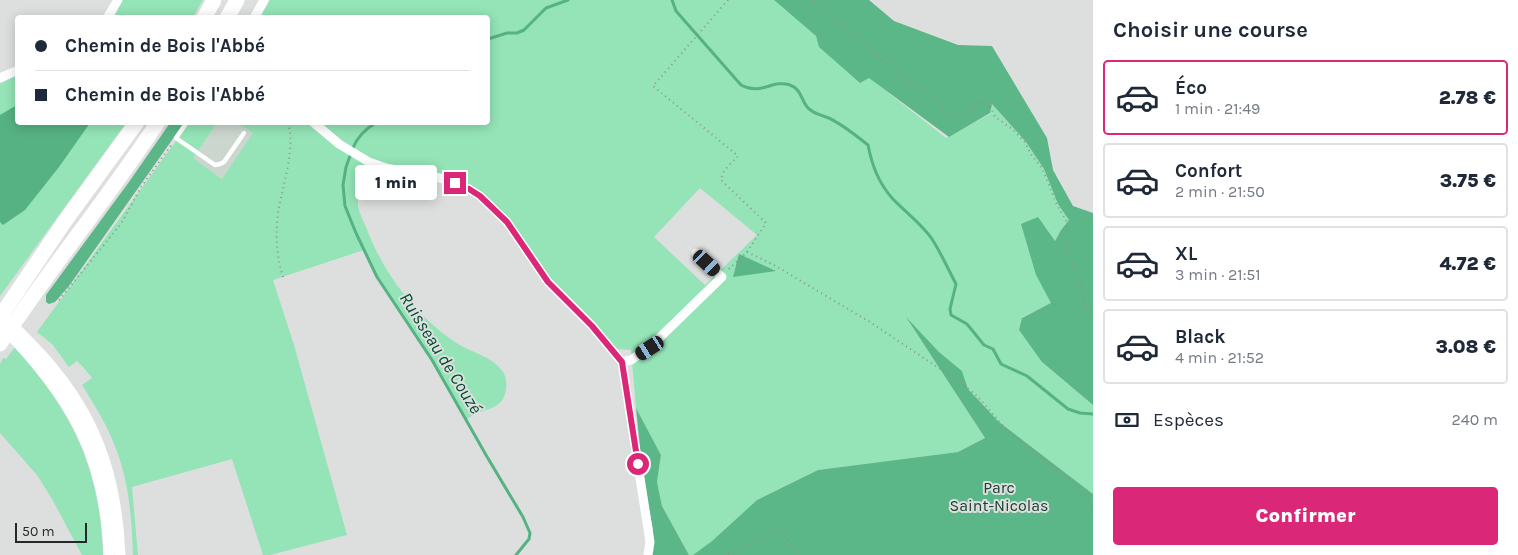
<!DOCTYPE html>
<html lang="fr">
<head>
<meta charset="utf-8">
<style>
  body { margin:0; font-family:Karla,sans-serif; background:#f2f2f3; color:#1f2937; height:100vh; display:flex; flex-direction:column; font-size:19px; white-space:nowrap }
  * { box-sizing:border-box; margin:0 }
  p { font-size:16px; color:#747a83 }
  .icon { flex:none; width:28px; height:28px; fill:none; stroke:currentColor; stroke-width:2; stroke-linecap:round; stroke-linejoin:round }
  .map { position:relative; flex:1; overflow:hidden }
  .panel { display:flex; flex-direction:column; background:#fff; width:425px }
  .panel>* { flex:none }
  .guide { position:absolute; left:15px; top:15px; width:475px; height:110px; border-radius:5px; box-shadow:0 2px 12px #0003; display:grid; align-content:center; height:110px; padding:0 20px; background:#fff }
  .scale { position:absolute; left:15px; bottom:12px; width:72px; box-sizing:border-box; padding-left:5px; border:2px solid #272828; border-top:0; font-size:14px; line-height:18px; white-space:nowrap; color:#272828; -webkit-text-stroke:4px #dcdfdd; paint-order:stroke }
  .end { position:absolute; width:22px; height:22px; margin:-11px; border:6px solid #db2777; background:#fff; box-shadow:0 0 0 2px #fff }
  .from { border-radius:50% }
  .bubble { position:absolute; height:35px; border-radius:5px; background:#fff; box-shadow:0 2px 12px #0003; font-size:16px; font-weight:800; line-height:35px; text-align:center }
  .car { position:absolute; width:15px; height:30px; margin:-15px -8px; border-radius:6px; box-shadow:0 0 4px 1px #0007; background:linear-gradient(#222 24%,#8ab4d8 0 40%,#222 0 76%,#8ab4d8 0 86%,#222 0) }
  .guide b { display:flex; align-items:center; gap:18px; height:48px; font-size:19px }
  .guide b+b { border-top:1px solid #e0e1e3 }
  .guide i { width:12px; height:12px; background:#1f2937 }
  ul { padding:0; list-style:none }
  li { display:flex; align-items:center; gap:15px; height:75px; margin:0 10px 8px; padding:0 10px; border:2px solid #e0e1e3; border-radius:5px }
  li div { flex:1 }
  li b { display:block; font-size:19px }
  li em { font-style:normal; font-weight:800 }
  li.on { border-color:#db2777 }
  li>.icon { width:45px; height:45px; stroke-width:1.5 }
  h2 { padding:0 20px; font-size:22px; line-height:60px }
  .pay { display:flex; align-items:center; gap:12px; height:55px; padding:0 20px; font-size:19px }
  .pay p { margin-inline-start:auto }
  .primary-button { display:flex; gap:10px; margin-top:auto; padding:10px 20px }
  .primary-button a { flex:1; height:58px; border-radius:5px; background:#db2777; color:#fff; font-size:20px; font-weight:800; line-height:58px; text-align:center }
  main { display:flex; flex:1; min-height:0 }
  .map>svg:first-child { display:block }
  .built { fill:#cbd6cf }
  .green { fill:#94e4b7; fill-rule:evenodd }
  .forest { fill:#5bb787 }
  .water { fill:#56b283 }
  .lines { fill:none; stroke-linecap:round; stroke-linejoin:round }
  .stream { stroke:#56b283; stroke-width:3 }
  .path { stroke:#909291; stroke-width:2; stroke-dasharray:1 4; stroke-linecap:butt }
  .service { stroke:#fff; stroke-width:4.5 }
  .minor { stroke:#fff; stroke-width:9 }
  .tertiary { stroke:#fff; stroke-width:11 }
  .trunk { stroke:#fff; stroke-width:15 }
  .route { stroke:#db2777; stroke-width:6 }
  .labels { text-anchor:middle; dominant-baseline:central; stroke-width:4; stroke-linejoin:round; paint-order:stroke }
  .park-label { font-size:16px; fill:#1a412d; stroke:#dcdfdd }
  .water-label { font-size:18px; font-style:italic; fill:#004d2e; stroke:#dcdfdd }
</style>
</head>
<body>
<main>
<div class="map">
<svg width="1093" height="555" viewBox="0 0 1093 555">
  <rect width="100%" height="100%" fill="#dcdfdd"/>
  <polygon class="built" points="217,123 238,123 254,133 222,179 193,158"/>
  <g class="green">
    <polygon points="122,0 203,0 193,17 114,18"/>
    <path d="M 270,0 L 774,0 L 816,36 L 946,138 L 990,114 L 992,104 L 1026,142 L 1044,169 L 1058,204 L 1069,220 L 1061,230 L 1036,275 L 1052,304 L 1022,317 L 1042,362 L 1093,405 L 1093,494 L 999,422 L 968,389 L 962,371 L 939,352 L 908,320 L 985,438 L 958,452 L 818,470 L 757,500 L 712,541 L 693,555 L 689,555 L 662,506 L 657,482 L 661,455 L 636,408 L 631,350 L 617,349 L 546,275 L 513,224 L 492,201 L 471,186 L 390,166 L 371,159 L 349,146 L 320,123 L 488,122 L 488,18 L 260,18 ZM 700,188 L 757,235 L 705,285 L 654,237 Z"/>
    <polygon points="17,75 18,122 126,123 0,296 0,84"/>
    <path d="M 189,123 L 217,123 L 193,158 L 222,179 L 253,133 L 238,123 L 307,123 L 337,147 L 369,166 C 363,179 357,191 358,206 C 359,213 363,220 366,227 C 383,273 415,315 455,342 C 469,352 493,356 503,372 C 507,378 507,387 505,394 C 500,409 488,408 475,414 C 472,415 469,418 466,420 L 432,360 L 377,277 L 364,250 L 273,280 L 294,345 L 347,535 L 270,555 L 263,555 L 232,459 L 132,487 L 138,555 L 133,555 C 132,520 129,482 116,449 C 108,426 95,406 82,385 L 92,378 L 84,368 L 77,361 L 69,367 L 52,344 L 37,332 Z"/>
    <path d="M 15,347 C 72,412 100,467 103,555 L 82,555 L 52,499 L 37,475 L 0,433 L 0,364 L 3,358 L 6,359 Z"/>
  </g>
  <g class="forest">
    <polygon points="774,0 869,0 894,21 958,45 992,46 1047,138 1053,170 1073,206 1093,213 1093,405 1042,362 1019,330 1022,318 1051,303 1036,275 1021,224 1038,217 1055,241 1061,230 1069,220 1058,204 1044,169 1026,142 992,104 990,113 949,137 869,78 860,83 819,47 816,36"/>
    <polygon points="170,123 184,123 69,286 55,302 49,304 46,302 46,295 129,182"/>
    <polygon points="739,254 776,271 733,277"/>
    <polygon points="906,317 939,352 962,371 968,389 999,422 1093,494 1093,555 693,555 712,541 757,500 818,470 958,452 985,438"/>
    <polygon points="636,408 661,455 657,482 662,506 689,555 652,555 653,530 643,477"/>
  </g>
  <polygon class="water" points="17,105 18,122 90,123 59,167 25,210 3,225 0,222 0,115"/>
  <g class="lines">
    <g class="stream">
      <path d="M 672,0 L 676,11 L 741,85 C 761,96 772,79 790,85 C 802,89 801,102 809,109 C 815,114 819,114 826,117 C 838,121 858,137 868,145 C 872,165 878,182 892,198 C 905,212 921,223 932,239 C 941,253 948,269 956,284 L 950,309 L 951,315 L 967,324 L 984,345 L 993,349 L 1001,364 L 1027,376 L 1068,409 L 1080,413 L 1093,414"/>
      <polyline points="488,39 507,33 517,33 524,30 546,8 568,0"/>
      <path d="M 353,148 C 357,137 367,128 377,122"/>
      <polyline points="350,156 346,167 343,185 345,206 356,233 377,277 432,360 486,455 523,517 530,533 529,539 516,555"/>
    </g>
    <g class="path">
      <path d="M 728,0 L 653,86 L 738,156 C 732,163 722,170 721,180 L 766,223 L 747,252 L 728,270"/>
      <path d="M 814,0 L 903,78 C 909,84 913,84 920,88 C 931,94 939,105 947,114 L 962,114 L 980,102 L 989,103 L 995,117 L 1011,128 L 1025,142 L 1030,153 L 1042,168 L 1057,205 L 1066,220 L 1067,228 L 1066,250 L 1082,286 L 1086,306 L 1093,312"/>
      <polyline points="747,252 774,265 870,322 961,383 977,396 1006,429 1031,450 1070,479 1093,507"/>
      <path d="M 283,277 C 276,255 275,230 279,207 C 283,185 297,142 287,122"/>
      <polyline points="59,300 121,224 141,187 172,144"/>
      <polyline points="728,555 781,530 798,555"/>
    </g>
    <polyline class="service" points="187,122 176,138 215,165 220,164 224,162 244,133"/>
    <g class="minor">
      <polyline points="107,18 118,0"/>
      <polyline points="254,18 264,0"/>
      <polyline points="0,78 18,70"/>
      <polyline points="313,122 339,144 369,162 386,168 440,178 469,189 480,196 507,222 548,282 592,326 622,362 650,542 648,555"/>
      <polyline points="622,362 631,360 650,347 722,277 696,253"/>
    </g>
    <g class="tertiary">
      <path d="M 8,321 C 24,337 41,353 55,371 C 100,426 117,485 120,555"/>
      <path d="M 3,327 C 71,398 106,454 109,555"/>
    </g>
    <g class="trunk">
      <polyline points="204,18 214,0"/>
      <polyline points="227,18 237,0"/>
      <polyline points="0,317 65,221 137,122"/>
      <path d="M 0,344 C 50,268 108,198 158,122"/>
    </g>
  </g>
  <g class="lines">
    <polyline class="route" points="455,183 469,189 480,196 507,222 548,282 592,326 622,362 638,464"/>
  </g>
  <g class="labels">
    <g class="park-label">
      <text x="999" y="487">Parc<tspan x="999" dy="18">Saint-Nicolas</tspan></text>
    </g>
    <g class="water-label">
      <text transform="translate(441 353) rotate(58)">Ruisseau de Couzé</text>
    </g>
  </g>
</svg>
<div class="scale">50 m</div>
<i class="end from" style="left:638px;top:464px"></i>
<i class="end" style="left:455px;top:183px"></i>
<div class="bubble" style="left:355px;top:165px;width:82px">1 min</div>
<i class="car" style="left:707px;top:263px;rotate:133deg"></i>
<i class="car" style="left:650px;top:348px;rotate:237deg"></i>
<div class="guide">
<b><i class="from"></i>Chemin de Bois l'Abbé</b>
<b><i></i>Chemin de Bois l'Abbé</b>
</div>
</div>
<section class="panel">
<h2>Choisir une course</h2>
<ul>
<li class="on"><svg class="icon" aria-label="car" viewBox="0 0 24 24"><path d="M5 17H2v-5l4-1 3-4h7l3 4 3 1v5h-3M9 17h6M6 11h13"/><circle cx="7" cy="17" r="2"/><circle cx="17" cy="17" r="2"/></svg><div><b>Éco</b><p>1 min · 21:49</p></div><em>2.78 €</em></li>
<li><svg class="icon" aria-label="car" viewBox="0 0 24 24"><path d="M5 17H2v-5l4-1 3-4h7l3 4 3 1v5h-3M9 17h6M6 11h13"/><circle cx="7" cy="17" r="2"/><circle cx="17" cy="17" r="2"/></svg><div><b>Confort</b><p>2 min · 21:50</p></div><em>3.75 €</em></li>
<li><svg class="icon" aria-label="car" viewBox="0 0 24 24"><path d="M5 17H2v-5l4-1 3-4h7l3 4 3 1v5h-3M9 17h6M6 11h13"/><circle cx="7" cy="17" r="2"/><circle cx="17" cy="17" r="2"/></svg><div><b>XL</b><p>3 min · 21:51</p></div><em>4.72 €</em></li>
<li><svg class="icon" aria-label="car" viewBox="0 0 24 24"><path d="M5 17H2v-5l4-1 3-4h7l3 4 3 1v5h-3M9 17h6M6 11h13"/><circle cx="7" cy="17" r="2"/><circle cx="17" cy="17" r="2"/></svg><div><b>Black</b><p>4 min · 21:52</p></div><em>3.08 €</em></li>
</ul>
<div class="pay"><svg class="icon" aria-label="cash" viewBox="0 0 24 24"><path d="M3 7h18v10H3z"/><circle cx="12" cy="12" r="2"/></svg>Espèces<p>240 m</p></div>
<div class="primary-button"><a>Confirmer</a></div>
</section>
</main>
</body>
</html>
